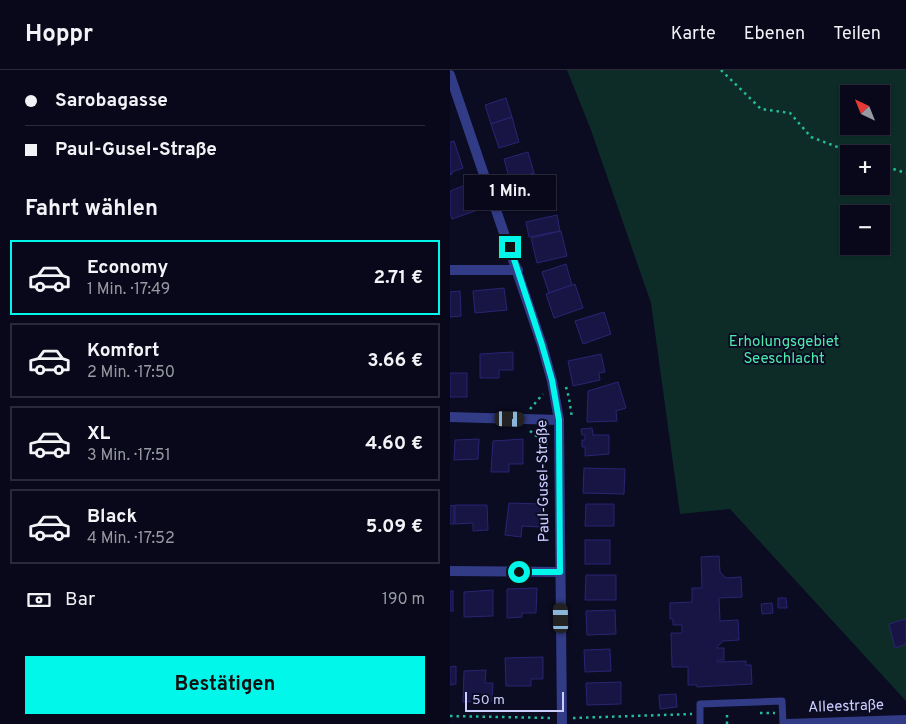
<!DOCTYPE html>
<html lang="de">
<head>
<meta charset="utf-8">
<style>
  body { margin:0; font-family:Overpass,sans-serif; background:#111123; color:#f1f3f6; height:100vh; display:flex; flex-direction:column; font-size:19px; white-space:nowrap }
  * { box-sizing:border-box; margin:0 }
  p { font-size:16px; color:#989aa2 }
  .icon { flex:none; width:28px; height:28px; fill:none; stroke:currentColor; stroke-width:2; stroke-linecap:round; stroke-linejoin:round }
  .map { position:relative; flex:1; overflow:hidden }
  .sheet { display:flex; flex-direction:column; background:#08081a; width:450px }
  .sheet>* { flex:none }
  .banner { display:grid; align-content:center; height:110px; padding:0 25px; background:#08081a }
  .needle { width:32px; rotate:317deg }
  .fabs { position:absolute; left:390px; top:15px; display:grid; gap:10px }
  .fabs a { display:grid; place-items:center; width:50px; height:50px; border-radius:0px; background:#08081a; box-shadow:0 1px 4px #0004,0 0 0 1px #292939; font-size:25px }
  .scale { position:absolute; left:15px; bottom:12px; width:99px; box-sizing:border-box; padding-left:5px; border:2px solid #ccceff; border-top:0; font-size:14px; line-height:18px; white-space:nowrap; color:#ccceff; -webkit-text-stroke:4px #0b0b22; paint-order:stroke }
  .end { position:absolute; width:22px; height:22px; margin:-11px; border:6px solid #00f7ea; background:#111; box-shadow:0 0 0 2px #111 }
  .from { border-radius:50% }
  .bubble { position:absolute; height:35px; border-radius:0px; background:#08081a; box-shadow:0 1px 4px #0004,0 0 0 1px #292939; font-size:16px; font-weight:700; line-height:35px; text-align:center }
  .car { position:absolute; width:15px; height:30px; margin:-15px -8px; border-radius:6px; box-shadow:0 0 4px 1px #0007; background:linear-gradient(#222 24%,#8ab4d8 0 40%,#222 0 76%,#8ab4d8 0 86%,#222 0) }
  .banner b { display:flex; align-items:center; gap:18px; height:48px; font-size:19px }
  .banner b+b { border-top:1px solid #292939 }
  .banner i { width:12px; height:12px; background:#f1f3f6 }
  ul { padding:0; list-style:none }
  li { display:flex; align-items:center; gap:15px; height:75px; margin:0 10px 8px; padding:0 15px; border:2px solid #292939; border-radius:0px }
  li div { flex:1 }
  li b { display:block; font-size:19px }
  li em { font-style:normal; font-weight:700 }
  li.active { border-color:#00f7ea }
  li>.icon { width:45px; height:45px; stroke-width:1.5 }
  h2 { padding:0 25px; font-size:22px; line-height:60px }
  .pay { display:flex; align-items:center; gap:12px; height:55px; padding:0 25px; font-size:19px }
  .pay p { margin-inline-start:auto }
  .cta { display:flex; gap:10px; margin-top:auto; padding:10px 25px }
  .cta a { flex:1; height:58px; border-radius:0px; background:#00f7ea; color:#111; font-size:20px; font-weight:700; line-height:58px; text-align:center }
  header { display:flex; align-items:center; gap:30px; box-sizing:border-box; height:70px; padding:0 25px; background:#08081a; border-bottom:1px solid #292939 }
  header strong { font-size:24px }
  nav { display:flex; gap:28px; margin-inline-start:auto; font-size:18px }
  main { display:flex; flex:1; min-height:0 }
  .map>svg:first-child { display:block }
  .green { fill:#0d2c27; fill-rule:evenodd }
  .building { fill:#181545; stroke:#292573 }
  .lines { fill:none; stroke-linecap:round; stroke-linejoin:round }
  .path { stroke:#22bd9c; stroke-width:2.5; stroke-dasharray:2.5 4; stroke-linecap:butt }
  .lane { stroke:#313b86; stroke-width:7 }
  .street { stroke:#313b86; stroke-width:10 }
  .route { stroke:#00f7ea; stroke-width:6 }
  .labels { text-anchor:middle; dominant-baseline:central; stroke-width:4; stroke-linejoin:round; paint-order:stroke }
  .park-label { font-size:15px; fill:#4ceaab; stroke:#0b0b22 }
  .street-label { font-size:15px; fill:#ccceff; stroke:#0b0b22 }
</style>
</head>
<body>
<header>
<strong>Hoppr</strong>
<nav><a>Karte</a><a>Ebenen</a><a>Teilen</a></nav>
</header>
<main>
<section class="sheet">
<div class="banner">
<b><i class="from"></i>Sarobagasse</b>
<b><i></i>Paul-Gusel-Straße</b>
</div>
<h2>Fahrt wählen</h2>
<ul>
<li class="active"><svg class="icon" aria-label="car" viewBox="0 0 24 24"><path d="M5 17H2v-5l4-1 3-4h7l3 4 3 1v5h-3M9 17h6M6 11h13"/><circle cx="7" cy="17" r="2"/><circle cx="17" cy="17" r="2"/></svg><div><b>Economy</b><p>1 Min. · 17:49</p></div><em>2.71 €</em></li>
<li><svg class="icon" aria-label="car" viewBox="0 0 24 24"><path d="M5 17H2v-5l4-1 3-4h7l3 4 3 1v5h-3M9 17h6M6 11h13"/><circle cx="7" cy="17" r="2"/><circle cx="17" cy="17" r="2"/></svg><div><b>Komfort</b><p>2 Min. · 17:50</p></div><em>3.66 €</em></li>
<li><svg class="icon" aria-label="car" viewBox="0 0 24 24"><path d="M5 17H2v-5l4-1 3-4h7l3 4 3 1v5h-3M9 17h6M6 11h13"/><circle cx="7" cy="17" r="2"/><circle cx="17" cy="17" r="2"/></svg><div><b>XL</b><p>3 Min. · 17:51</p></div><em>4.60 €</em></li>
<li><svg class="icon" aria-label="car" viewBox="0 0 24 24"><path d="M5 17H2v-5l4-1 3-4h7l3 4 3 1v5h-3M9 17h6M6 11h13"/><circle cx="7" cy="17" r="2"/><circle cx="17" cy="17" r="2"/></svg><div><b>Black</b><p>4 Min. · 17:52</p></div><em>5.09 €</em></li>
</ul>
<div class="pay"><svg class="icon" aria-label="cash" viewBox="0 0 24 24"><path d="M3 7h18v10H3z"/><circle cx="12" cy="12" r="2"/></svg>Bar<p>190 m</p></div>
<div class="cta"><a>Bestätigen</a></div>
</section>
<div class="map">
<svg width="456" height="654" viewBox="0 0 456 654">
  <rect width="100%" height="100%" fill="#0b0b22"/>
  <path class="green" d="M 117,0 L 456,0 L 456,631 L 280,439 L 230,444 L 201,233 L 141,60 ZM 399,24 L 431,24 L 431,56 L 399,56 ZM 399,84 L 431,84 L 431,116 L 399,116 ZM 399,144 L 431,144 L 431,176 L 399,176 Z"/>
  <g class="building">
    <polygon points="56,28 62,47 41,54 35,35"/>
    <polygon points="62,47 69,72 49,78 41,54"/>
    <polygon points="4,71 13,98 2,102 2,104 0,105 0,72"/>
    <polygon points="78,82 84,103 60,111 54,89"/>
    <polygon points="84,103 92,126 67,134 60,111"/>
    <polygon points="13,116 18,128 23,126 28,140 2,149 0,144 0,121"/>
    <polygon points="107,145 110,161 79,167 76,152"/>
    <polygon points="111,161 117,186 87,193 81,168"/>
    <polygon points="116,194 122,215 99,223 92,202"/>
    <polygon points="125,214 133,238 104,248 96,224"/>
    <polygon points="54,218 57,240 25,243 23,221"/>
    <polygon points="10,221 11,246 0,247 0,222"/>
    <polygon points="154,242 161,264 133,274 125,251"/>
    <polygon points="63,282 63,300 49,300 49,308 30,308 30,284"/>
    <polygon points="151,284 155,302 149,303 150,310 123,316 118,291"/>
    <rect x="0" y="303" width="17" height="24"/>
    <polygon points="168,312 176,338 166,341 167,351 137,352 138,321"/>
    <polygon points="142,358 143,365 159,365 159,384 135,386 135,377 132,377 132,370 135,370 135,365 132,365 131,359"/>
    <polygon points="29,369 28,389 4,390 5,370"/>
    <polygon points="73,369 73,394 59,394 59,402 41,402 43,371"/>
    <polygon points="134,398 175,399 174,424 133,423"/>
    <polygon points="59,433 92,434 90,457 72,456 71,467 55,465"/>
    <polygon points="136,434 164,434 164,456 135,456"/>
    <polygon points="4,435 4,454 0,454 0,436"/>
    <polygon points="5,435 37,435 38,460 23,461 23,453 5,454"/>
    <rect x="135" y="470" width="25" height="24"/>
    <polygon points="269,486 270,502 276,508 291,507 292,527 269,528 270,551 288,550 289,570 273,571 267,577 267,578 274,578 274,590 267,590 267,592 296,591 296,595 301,595 302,614 247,617 247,615 238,615 238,597 222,597 221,563 232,563 232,555 223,555 223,549 220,549 220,533 242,532 242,518 252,518 251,487"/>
    <polygon points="136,505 166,505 166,530 135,530"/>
    <polygon points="87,518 86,543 72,543 72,547 57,548 57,519"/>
    <polygon points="43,520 43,546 14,547 14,522"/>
    <rect x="0" y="521" width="3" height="20"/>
    <polygon points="328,528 336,528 337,538 328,538"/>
    <polygon points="322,533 323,543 312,544 311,534"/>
    <polygon points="165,540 166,564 137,565 136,541"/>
    <polygon points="456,549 456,574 445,578 439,554"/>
    <polygon points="160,579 161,601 135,602 134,580"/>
    <polygon points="93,587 93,609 81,609 81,616 56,616 55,588"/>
    <polygon points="6,596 6,614 0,615 0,597"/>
    <polygon points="36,600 35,613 43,613 42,631 13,632 14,601"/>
    <polygon points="171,612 171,634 137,635 136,613"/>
    <polygon points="226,624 227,637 210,639 209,625"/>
  </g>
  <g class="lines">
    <g class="path">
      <polyline points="271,0 311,39 340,43 361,67 406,84"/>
      <polyline points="431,95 456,103"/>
      <polyline points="116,317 119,328 122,348"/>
      <polyline points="80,339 93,324"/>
      <polyline points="80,361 98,375"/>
      <polyline points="310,643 325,643"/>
      <polyline points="0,646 101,648"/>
      <polyline points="123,648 242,644"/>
      <polyline points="277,654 277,644"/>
    </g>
    <polyline class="lane" points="250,654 250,634 332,631 333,654"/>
    <g class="street">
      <polyline points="0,5 92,275 102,311 109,350 112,654"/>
      <polyline points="0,200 68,200"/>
      <polyline points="0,347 109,350"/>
      <polyline points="0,501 110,502"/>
      <polyline points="337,654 456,650"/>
    </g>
  </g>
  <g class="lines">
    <polyline class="route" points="60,177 92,275 102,310 109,350 110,502 69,502"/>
  </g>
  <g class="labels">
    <g class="park-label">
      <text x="334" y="272">Erholungsgebiet<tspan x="334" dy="17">Seeschlacht</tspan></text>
    </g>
    <g class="street-label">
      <text transform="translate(94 411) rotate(-91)">Paul-Gusel-Straße</text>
      <text transform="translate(396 637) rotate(-2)">Alleestraße</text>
    </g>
  </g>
</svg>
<div class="fabs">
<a><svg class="needle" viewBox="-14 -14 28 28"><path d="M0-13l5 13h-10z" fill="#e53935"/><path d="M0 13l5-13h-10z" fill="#989aa2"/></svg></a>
<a>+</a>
<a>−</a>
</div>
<div class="scale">50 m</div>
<i class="end from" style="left:69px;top:502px"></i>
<i class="end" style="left:60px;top:177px"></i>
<div class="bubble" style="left:14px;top:105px;width:92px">1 Min.</div>
<i class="car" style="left:60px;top:349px;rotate:91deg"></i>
<i class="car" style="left:111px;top:548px;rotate:359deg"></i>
</div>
</main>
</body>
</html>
